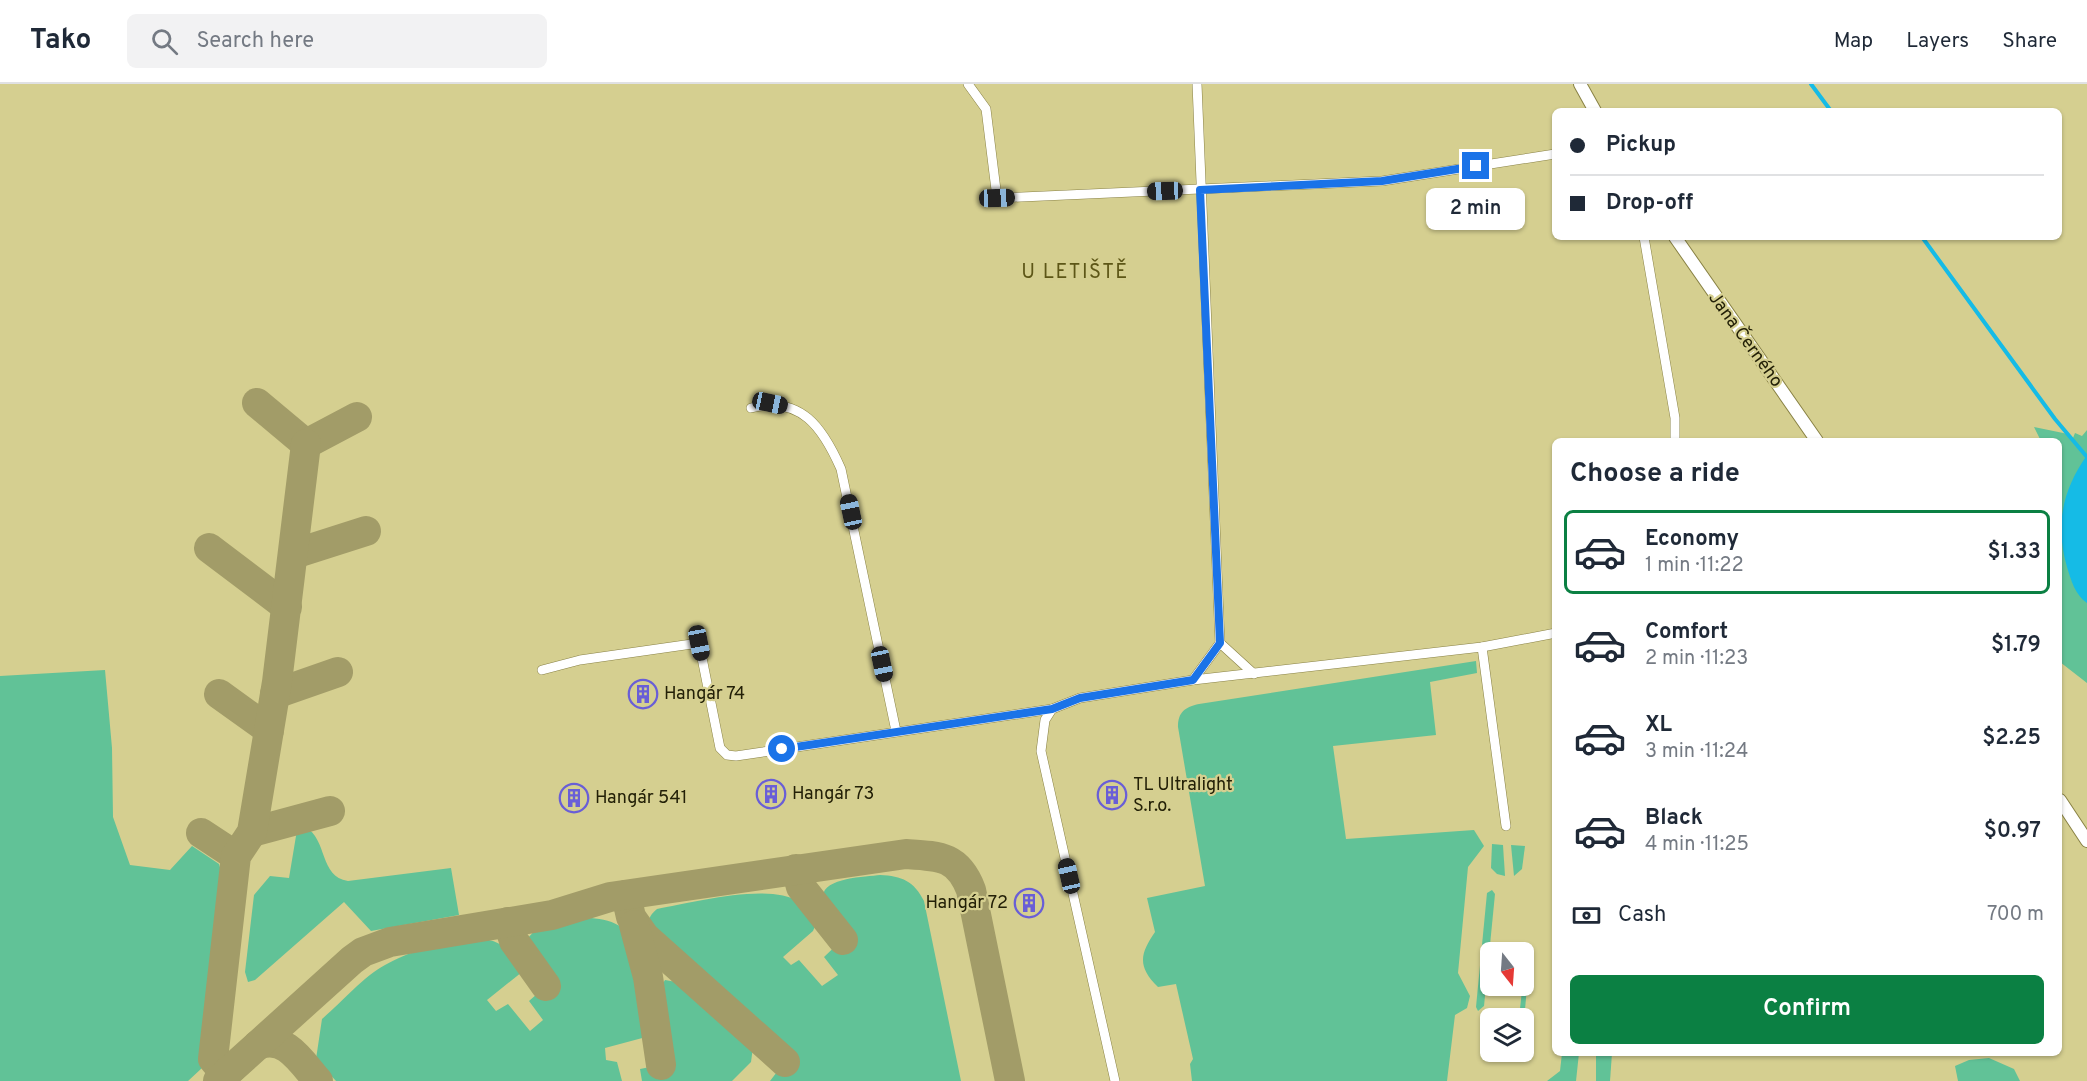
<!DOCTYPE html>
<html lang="en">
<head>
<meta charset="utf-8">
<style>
  body { margin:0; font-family:Overpass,sans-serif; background:#f2f2f3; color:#1f2937; height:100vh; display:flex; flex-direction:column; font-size:22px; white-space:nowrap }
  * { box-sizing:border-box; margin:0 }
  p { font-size:20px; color:#747a83 }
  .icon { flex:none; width:33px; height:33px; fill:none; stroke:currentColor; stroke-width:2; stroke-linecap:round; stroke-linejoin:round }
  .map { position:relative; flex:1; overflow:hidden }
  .sheet { position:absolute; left:1552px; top:354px; width:510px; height:618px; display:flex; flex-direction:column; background:#fff; border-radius:9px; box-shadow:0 2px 4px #0004 }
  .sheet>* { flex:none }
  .banner { position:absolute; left:1552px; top:24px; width:510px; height:132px; border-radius:9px; box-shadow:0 2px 4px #0004; display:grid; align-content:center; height:132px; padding:0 18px; background:#fff }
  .needle { width:39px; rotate:163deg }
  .controls { position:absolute; left:1480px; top:858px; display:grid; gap:12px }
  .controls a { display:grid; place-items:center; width:54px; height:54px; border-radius:9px; background:#fff; box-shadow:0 2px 4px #0004; font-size:30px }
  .end { position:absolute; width:27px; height:27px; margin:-14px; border:8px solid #1a73e8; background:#fff; box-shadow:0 0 0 3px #fff }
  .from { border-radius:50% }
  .bubble { position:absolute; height:42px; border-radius:9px; background:#fff; box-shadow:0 2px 4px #0004; font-size:20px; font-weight:600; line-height:42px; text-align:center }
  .car { position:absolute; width:18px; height:36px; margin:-18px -9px; border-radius:8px; box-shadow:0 0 4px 2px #0007; background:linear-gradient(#222 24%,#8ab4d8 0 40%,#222 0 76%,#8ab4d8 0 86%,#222 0) }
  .banner b { display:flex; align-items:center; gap:21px; height:57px; font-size:22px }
  .banner b+b { border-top:2px solid #e0e1e3 }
  .banner i { width:15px; height:15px; background:#1f2937 }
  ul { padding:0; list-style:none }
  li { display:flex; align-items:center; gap:18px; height:84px; margin:0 12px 9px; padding:0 6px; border:3px solid transparent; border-radius:9px }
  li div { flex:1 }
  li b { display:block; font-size:22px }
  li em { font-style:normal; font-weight:600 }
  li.active { border-color:#0b8043 }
  li>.icon { width:54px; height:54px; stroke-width:1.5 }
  h2 { padding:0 18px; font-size:27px; line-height:72px }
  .pay { display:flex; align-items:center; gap:15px; height:66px; padding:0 18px; font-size:22px }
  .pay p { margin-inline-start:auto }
  .action { display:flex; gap:12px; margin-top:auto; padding:12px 18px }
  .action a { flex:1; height:69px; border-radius:9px; background:#0b8043; color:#fff; font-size:24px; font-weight:600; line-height:69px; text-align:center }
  header { display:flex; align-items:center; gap:36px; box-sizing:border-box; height:84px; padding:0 30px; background:#fff; border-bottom:2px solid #e0e1e3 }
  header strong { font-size:28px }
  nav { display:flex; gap:33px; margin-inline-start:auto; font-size:21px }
  .search { width:420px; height:54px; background:#f2f2f3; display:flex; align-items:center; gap:15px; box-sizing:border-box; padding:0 21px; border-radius:9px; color:#747a83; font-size:22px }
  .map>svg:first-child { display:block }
  .green { fill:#61c297 }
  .water { fill:#15bbe6 }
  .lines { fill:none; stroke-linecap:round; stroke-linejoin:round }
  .stream { stroke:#15bbe6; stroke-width:4 }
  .taxiway { stroke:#a29c68; stroke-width:30 }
  .minor-casing { stroke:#898245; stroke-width:10 }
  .tertiary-casing { stroke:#898245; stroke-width:14 }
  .minor { stroke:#fff; stroke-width:9 }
  .tertiary { stroke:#fff; stroke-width:12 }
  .route { stroke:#1a73e8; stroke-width:8 }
  .labels { text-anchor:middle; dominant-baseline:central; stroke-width:4.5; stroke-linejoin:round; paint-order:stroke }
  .street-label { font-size:18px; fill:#232007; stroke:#d5cf90 }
  .poi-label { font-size:18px; fill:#232007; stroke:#d5cf90; text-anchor:start }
  .neighbourhood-label { font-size:20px; letter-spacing:1.5px; fill:#5d5617; stroke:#d5cf90 }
</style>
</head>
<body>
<header>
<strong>Tako</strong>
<div class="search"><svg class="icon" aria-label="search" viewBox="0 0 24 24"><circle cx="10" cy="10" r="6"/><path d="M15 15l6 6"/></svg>Search here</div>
<nav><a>Map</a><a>Layers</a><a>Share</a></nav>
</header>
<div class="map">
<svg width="2087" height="997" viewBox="0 0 2087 997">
  <rect width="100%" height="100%" fill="#d5cf90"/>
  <g class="green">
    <polygon points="2034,343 2068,350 2073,354 2075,349 2082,352 2087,346 2087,599 2060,578 2060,357 2041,357"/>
    <path d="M 1476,577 L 1477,589 L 1430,598 L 1436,651 L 1333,662 L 1346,755 L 1474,746 L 1484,762 L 1468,783 L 1458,889 L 1470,912 L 1467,924 L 1455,931 L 1447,997 L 1192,997 L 1190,980 L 1193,975 L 1176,900 L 1158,903 C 1137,882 1140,870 1155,848 L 1147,814 L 1205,802 L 1178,643 C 1178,628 1185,623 1199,620 Z"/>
    <polygon points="105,586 112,664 113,733 130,781 170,786 192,762 219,780 224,797 202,984 188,997 0,997 0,592"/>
    <path d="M 305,743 C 328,755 319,793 348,797 L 451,784 L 459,831 L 371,847 L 344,818 L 255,896 L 248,898 L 245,888 L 254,811 L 270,792 L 289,794 L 297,746 Z"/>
    <polygon points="1492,760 1503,761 1505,792 1497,790 1491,784"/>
    <polygon points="1511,761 1525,762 1522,785 1514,792"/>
    <path d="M 880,791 C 902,792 914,797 924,817 L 961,997 L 770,997 L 790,971 L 655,852 C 647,841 646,834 657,825 C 691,819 770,798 799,818 C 805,823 811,833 816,840 L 813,847 L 783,873 L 791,881 L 799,876 L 822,902 L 838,891 L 824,873 L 849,849 C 842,841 833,833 827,823 C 808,794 864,793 880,791 Z"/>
    <polygon points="1492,806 1495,810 1484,922 1478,927 1476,923 1487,809"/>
    <path d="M 591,834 C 602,835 614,837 622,844 C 639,861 642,928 646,953 L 605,964 L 606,976 L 617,978 L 622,997 L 336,997 L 316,975 L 322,935 C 341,919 364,892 385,881 C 412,866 476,842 503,862 C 511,867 517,880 522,888 L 487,916 L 496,927 L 508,920 L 530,947 L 543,936 L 529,917 L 553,896 L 529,865 L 527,855 L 538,843 Z"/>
    <polygon points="1528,866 1530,869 1524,937 1524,934 1519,934 1526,869"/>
    <polygon points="665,896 682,899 753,963 751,978 732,997 642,997 640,985 670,979 658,908"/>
    <polygon points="1562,969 1579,969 1576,997 1547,997 1560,987"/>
    <polygon points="1596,969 1612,969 1610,997 1596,997"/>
    <polygon points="1989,974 2014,985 2020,997 1958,997 1955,982 1969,976"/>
  </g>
  <path class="water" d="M 2087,371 L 2087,519 C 2075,511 2071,496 2067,483 C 2055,441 2062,407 2087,371 Z"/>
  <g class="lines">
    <g class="stream">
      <polyline points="1811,0 1831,27"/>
      <polyline points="1922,153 2055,335 2087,373"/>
    </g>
    <g class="taxiway">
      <polyline points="257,319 306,360"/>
      <polyline points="306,360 357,333"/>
      <polyline points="209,464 287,523"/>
      <polyline points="294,470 366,447"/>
      <polyline points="219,610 269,646"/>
      <polyline points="275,610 338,588"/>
      <polyline points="252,748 330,727"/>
      <polyline points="201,749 236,772"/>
      <polyline points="796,785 801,803 843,856"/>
      <polyline points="626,811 631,833 645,853 785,978"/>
      <polyline points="508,838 514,857 546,902"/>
      <polyline points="634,841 648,893 661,981"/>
      <path d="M 258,961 C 285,949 302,979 318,997"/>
      <polyline points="232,984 222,986 213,975 236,772 252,748 277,598 306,360"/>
      <path d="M 218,997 L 352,876 L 363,868 L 390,858 L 552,831 L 610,813 L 906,770 C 940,772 958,772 971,806 L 1010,997"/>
    </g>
    <g class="minor-casing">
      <g id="minor">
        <polyline points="968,0 986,25 997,114 1382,97 1555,70"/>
        <polyline points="1644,153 1675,334 1675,357"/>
        <path d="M 751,324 C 801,311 823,344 841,385 L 896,647"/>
        <polyline points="1220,559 1254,590"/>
        <polyline points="1482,563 1506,742"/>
        <polyline points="542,586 580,576 699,559 720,664 727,671 736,672 1052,625 1080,614 1193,596 1220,559 1197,0"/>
        <polyline points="1193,596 1482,563 1556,549"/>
        <polyline points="1052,625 1045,636 1041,667 1115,997"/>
      </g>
    </g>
    <g class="tertiary-casing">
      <g id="tertiary">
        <polyline points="1580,0 1595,27"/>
        <polyline points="1675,153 1817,357"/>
        <polyline points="2060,716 2087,757"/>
      </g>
    </g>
    <use href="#minor" class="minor"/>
    <use href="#tertiary" class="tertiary"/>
  </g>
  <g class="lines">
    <polyline class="route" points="782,665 1052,625 1080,614 1193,596 1220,559 1200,106 1382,97 1476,82"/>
  </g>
  <defs>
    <g id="building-ring" transform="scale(1.5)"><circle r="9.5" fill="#d5cf90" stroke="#695ed7" stroke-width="1.5"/><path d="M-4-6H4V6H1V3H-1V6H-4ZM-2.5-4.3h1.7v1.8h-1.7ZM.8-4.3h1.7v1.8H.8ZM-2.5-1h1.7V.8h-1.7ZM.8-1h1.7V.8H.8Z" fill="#695ed7"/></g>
  </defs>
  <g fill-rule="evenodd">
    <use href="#building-ring" x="643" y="610"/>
    <use href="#building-ring" x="771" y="710"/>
    <use href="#building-ring" x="1112" y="711"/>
    <use href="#building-ring" x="574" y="714"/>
    <use href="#building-ring" x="1029" y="819"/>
  </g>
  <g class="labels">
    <g class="street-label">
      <text transform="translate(1745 256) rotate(54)">Jana Černého</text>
    </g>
    <g class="poi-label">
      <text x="664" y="610">Hangár 74</text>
      <text x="1133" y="701">TL Ultralight<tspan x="1133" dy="21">S.r.o.</tspan></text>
      <text x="792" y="710">Hangár 73</text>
      <text x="595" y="714">Hangár 541</text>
      <text x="1008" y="819" text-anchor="end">Hangár 72</text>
    </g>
    <g class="neighbourhood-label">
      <text x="1075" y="189">U LETIŠTĚ</text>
    </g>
  </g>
</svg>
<div class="controls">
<a><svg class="needle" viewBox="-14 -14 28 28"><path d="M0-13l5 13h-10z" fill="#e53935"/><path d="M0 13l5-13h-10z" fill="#747a83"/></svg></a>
<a><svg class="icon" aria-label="layers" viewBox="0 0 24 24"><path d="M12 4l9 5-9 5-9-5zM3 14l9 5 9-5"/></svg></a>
</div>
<i class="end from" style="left:782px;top:665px"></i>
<i class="end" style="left:1476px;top:82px"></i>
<div class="bubble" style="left:1426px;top:104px;width:99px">2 min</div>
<i class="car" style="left:1165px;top:107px;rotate:268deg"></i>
<i class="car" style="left:997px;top:114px;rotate:88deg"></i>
<i class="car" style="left:770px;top:319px;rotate:102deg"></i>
<i class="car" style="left:851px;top:428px;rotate:348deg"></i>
<i class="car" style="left:699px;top:559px;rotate:169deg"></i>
<i class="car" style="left:882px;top:580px;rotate:168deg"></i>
<i class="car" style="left:1069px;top:792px;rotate:347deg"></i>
<div class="banner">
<b><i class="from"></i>Pickup</b>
<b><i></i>Drop-off</b>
</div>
<section class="sheet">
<h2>Choose a ride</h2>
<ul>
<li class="active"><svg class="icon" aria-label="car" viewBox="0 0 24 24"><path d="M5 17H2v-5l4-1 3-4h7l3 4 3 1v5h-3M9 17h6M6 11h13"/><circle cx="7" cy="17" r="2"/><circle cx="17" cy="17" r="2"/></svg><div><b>Economy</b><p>1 min · 11:22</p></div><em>$1.33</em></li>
<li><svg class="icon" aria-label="car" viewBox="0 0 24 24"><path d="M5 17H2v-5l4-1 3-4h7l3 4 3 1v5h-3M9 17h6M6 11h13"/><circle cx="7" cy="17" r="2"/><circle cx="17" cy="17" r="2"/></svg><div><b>Comfort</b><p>2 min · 11:23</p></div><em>$1.79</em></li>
<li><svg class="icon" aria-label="car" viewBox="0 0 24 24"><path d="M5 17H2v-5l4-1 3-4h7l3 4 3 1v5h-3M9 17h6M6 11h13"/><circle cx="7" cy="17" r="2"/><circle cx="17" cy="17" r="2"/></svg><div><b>XL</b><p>3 min · 11:24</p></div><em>$2.25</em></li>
<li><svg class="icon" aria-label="car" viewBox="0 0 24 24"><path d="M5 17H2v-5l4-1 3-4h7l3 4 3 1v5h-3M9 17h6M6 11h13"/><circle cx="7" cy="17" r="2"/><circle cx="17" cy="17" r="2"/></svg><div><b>Black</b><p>4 min · 11:25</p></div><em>$0.97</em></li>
</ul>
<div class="pay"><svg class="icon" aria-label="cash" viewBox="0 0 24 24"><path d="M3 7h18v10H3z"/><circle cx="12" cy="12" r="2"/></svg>Cash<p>700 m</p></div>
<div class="action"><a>Confirm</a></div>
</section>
</div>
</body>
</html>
